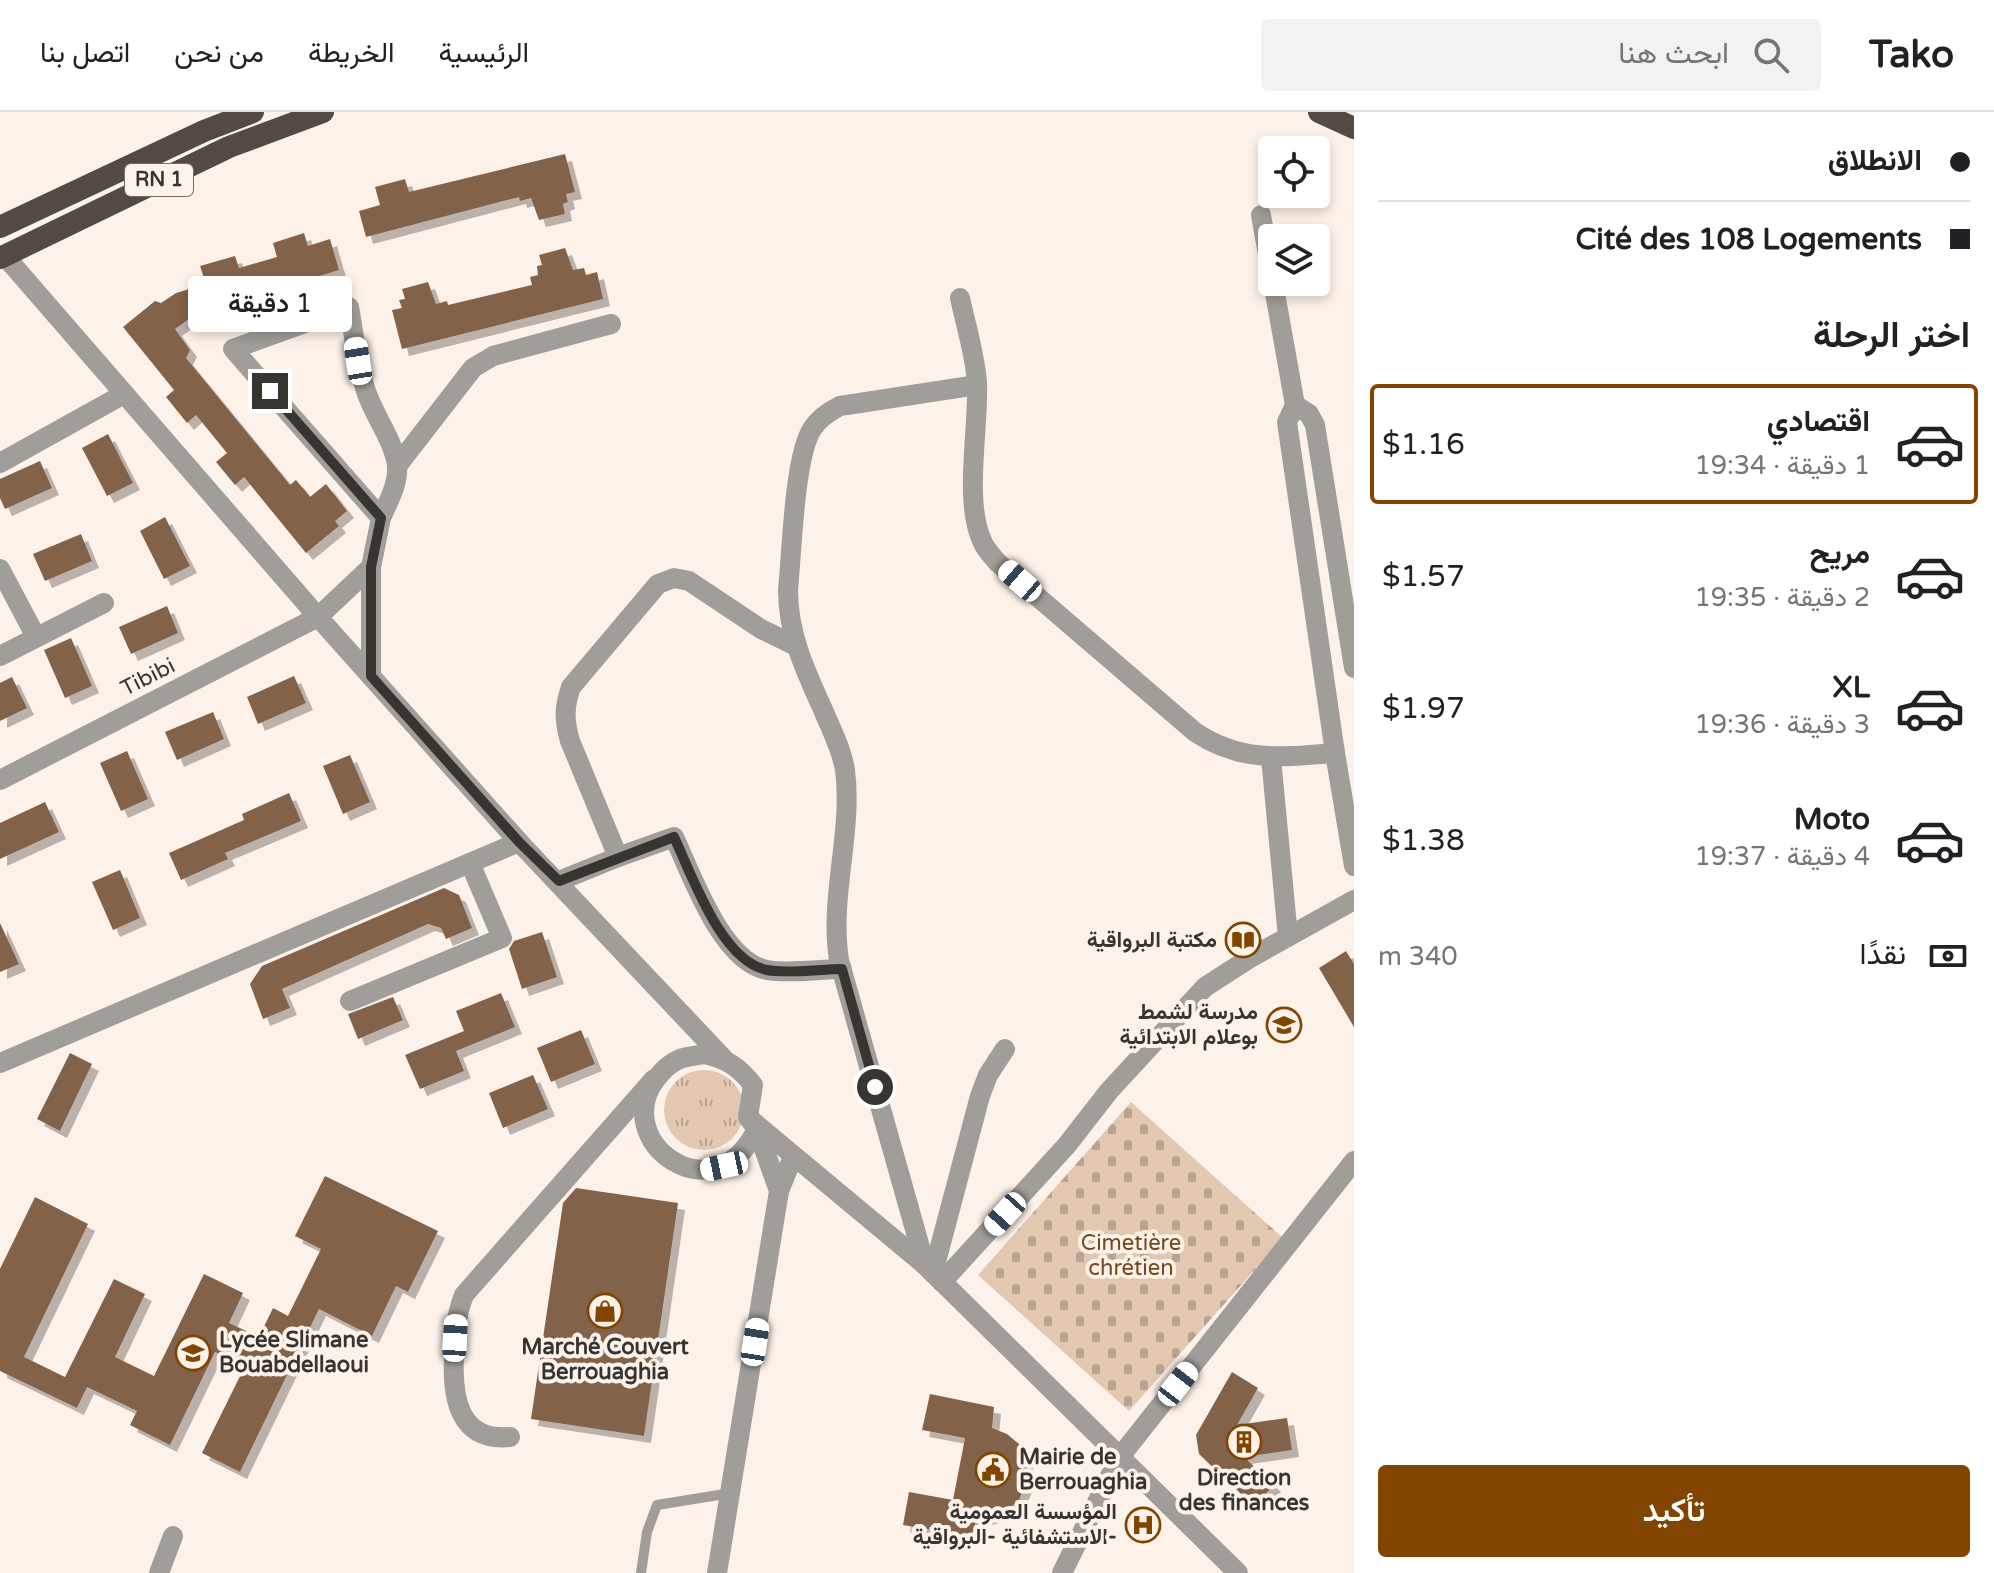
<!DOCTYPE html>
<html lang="ar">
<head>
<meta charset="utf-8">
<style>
  body { margin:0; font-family:"Varela Round",Vazirmatn,sans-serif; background:#f2f2f2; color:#202124; direction:rtl; height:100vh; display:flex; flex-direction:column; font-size:30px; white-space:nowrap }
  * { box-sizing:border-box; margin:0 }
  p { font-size:26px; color:#757577 }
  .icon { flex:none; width:44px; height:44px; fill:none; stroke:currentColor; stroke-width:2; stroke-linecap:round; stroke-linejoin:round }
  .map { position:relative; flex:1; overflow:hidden; direction:ltr }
  .panel { display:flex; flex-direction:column; background:#fff; width:640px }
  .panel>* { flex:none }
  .hud { display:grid; align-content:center; height:176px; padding:0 24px; background:#fff }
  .buttons { position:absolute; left:1258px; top:24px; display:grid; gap:16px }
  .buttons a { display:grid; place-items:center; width:72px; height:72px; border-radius:8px; background:#fff; box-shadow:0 4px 12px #0003; font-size:40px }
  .end { position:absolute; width:36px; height:36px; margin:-18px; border:10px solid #383430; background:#fff; box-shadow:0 0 0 4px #fff }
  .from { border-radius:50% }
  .bubble { position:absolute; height:56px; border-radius:8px; background:#fff; box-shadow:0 4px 12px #0003; font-size:26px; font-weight:600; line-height:56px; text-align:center; direction:rtl }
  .car { position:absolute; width:24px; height:48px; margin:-24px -12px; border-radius:10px; box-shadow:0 0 6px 2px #0007; background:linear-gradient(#fff 24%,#345 0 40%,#fff 0 76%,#345 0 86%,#fff 0) }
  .hud b { display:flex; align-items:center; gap:28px; height:76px; font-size:30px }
  .hud b+b { border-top:2px solid #e0e0e0 }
  .hud i { width:20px; height:20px; background:#202124 }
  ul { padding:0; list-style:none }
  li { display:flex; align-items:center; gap:24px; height:120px; margin:0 16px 12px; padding:0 8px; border:4px solid transparent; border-radius:8px }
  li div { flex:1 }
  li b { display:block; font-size:30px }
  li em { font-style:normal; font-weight:600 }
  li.on { border-color:#814500 }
  li>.icon { width:72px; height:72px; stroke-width:1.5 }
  h2 { padding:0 24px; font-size:36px; line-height:96px }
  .pay { display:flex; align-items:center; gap:20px; height:88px; padding:0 24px; font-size:30px }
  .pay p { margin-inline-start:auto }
  .primary-button { display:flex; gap:16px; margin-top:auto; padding:16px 24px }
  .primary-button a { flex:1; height:92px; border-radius:8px; background:#814500; color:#fff; font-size:32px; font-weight:600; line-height:92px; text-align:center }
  header { display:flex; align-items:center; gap:48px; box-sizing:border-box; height:112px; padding:0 40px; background:#fff; border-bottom:2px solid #e0e0e0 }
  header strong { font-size:38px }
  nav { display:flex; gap:44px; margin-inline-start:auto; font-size:28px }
  .search { width:560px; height:72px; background:#f2f2f2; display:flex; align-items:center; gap:20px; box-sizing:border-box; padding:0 28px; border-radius:8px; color:#757577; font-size:30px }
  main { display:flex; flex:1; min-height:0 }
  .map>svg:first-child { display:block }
  .grass { fill:url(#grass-tufts) }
  .cemetery { fill:url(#cemetery-stones) }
  .building { fill:#826249; filter:url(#shadow) }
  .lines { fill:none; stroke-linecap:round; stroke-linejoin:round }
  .service { stroke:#a19d99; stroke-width:10 }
  .minor { stroke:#a19d99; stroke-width:20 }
  .tertiary { stroke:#a19d99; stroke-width:20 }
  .trunk { stroke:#524a44; stroke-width:22 }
  .route { stroke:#383430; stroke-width:10 }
  .labels { text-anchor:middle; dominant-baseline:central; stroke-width:8; stroke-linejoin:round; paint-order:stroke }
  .shield { fill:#fdf2e9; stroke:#736d68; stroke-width:2 }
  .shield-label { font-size:20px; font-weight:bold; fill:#383430 }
  .street-label { font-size:22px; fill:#383430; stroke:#fdf2e9 }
  .poi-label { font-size:22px; font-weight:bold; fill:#383430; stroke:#fdf2e9; text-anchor:end }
  .park-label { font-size:22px; fill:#75471b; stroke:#fdf2e9 }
</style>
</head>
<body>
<header>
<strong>Tako</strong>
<div class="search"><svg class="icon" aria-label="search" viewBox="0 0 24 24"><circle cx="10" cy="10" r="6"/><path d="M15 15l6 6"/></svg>ابحث هنا</div>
<nav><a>الرئيسية</a><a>الخريطة</a><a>من نحن</a><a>اتصل بنا</a></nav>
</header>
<main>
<section class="panel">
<div class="hud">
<b><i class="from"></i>الانطلاق</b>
<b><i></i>Cité des 108 Logements</b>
</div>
<h2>اختر الرحلة</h2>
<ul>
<li class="on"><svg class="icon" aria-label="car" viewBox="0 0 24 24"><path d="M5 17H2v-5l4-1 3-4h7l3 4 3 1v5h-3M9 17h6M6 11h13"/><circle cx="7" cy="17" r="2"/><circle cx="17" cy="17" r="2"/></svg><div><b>اقتصادي</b><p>1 دقيقة · 19:34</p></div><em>$1.16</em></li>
<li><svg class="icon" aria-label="car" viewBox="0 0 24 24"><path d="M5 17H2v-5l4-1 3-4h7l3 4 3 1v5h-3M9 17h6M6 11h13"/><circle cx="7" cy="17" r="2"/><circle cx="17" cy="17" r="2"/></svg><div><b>مريح</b><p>2 دقيقة · 19:35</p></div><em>$1.57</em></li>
<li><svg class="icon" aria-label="car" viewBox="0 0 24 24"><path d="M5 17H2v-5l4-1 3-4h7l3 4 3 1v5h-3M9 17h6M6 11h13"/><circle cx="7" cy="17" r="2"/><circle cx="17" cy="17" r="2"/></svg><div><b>XL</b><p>3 دقيقة · 19:36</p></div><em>$1.97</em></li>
<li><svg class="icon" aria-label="car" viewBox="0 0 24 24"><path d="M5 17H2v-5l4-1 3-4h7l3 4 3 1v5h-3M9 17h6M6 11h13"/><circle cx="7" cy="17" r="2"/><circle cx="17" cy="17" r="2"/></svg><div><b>Moto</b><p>4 دقيقة · 19:37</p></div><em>$1.38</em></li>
</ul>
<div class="pay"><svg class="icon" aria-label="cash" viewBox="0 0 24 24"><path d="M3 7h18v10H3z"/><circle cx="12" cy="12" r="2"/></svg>نقدًا<p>340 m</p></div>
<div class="primary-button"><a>تأكيد</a></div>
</section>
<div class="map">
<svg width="1354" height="1461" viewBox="0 0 1354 1461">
  <defs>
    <pattern id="grass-tufts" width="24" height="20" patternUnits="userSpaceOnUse" patternTransform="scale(2)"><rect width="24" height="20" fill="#e2c7b1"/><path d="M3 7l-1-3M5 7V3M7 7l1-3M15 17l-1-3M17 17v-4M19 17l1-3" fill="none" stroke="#b8a290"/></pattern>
    <pattern id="cemetery-stones" width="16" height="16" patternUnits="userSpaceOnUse" patternTransform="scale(2)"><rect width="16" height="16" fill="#e2c7b1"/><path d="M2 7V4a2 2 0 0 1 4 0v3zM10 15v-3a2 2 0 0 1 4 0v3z" fill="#b8a290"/></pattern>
    <filter id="shadow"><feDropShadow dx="7" dy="7" stdDeviation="0" flood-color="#0004"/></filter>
  </defs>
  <rect width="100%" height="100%" fill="#fdf2e9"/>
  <circle class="grass" cx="704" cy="998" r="40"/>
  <polygon class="cemetery" points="1131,990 1283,1126 1129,1299 978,1163"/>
  <g class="building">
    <polygon points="565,42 575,80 566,82 568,90 563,92 565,102 539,108 531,86 520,89 519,85 366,125 359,99 380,93 375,75 405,67 409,80"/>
    <polygon points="304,121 308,134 330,127 339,158 196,202 175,217 190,238 186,246 290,373 296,368 310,385 326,372 347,399 335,409 339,414 306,441 244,365 235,373 216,350 227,341 196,303 187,311 166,285 174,278 123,215 155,189 161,191 176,181 206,172 200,154 235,144 239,156 277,145 273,131"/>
    <polygon points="565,136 573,158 584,156 586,163 597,160 603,187 402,237 392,198 402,196 399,188 405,187 402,177 428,170 436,192 447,189 448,193 532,173 530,165 538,163 537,154 542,153 539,143"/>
    <polygon points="108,322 133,371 107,384 82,336"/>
    <polygon points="40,349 52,376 5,397 0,386 0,367"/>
    <polygon points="165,405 190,454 164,467 140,419"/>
    <polygon points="81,422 92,449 45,469 33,442"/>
    <polygon points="167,494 178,521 131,542 119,515"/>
    <polygon points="71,526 92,574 65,586 44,538"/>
    <polygon points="294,564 306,591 258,612 247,585"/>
    <polygon points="12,565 27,596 0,609 0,571"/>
    <polygon points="213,600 224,627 177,648 165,620"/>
    <polygon points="127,639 148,687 121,699 100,651"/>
    <polygon points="350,643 370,690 343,702 323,654"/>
    <polygon points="289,681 301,709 225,741 228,747 181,768 169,741 244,708 242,702"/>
    <polygon points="45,690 59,720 0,747 0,711"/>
    <polygon points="120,758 140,806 113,818 92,770"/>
    <polygon points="444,776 459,783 472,816 446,827 441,816 428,812 282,877 290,896 263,907 250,872 262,854"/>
    <polygon points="0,811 19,852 0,860"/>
    <polygon points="542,820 557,865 522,877 509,837 514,829"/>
    <polygon points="1346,839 1354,852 1354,915 1319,856"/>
    <polygon points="501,881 515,915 456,939 464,959 420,977 405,943 464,919 456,899"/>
    <polygon points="393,885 403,908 358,927 348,902"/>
    <polygon points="581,918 595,952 551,970 537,936"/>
    <polygon points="70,941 92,952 60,1019 37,1007"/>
    <polygon points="533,963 548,997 503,1016 489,981"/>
    <polygon points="325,1064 438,1119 408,1180 396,1174 372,1224 319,1197 240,1360 202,1341 245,1254 215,1240 170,1333 130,1313 137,1299 87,1275 77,1296 0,1259 0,1157 35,1085 88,1112 24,1245 65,1265 114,1167 145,1182 115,1245 154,1264 204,1162 243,1181 229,1211 259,1225 273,1196 288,1204 321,1137 295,1124"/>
    <polygon points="576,1076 678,1091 644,1324 531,1307 563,1091"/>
    <polygon points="1232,1260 1258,1276 1237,1313 1287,1306 1292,1338 1244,1345 1274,1373 1254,1394 1199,1342 1196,1323"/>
    <polygon points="930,1282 994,1295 992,1316 1007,1322 1019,1332 1026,1348 1027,1368 1019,1388 1004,1401 976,1408 972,1425 903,1413 909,1380 953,1388 965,1326 922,1318"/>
  </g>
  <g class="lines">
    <polyline class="service" points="641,1461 647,1420 657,1393 731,1381"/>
    <g class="minor">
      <polyline points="1261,103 1272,165"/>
      <polyline points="1273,170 1295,293 1287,310 1335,641 1354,754"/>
      <path d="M 960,186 C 966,214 975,242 977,271 C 979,317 963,391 983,431 C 986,438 993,445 998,451 L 1195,620 C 1241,651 1283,645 1335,641"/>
      <polyline points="1295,293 1309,302 1315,313 1354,556"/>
      <polyline points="0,351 124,282"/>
      <polyline points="397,354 473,256 493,244 611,212"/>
      <polyline points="371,455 371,564"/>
      <polyline points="0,457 36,525"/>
      <path d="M 796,534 L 761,517 L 689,469 L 674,466 L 658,472 L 571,575 C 564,595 564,608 570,629 L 618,745 L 674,725 C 692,763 721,849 767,858 C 788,862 820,857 842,857"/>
      <polyline points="0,544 104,491"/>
      <polyline points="1271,646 1288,825"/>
      <path d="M 0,668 L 318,505 L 371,455 L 381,406 L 233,237 L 349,195 C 354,223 357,252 366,279 C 374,304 393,327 397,353 C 399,371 388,390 381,406"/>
      <polyline points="559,769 618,745"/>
      <polyline points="350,889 502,826 470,751"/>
      <polyline points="0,951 519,730"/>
      <polyline points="751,1008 925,1153 1238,1461"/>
      <path d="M 925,1153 L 839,848 C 829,785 853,721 845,658 C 842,638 832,619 824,600 C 806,560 788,523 788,478 C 792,440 794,346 812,317 C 819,306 828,300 840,294 L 977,273"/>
      <polyline points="933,1161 980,984 988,963 1005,937"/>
      <polyline points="942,1170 1067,1033 1109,979 1205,875 1250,846 1354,788"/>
      <path d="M 510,1325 C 458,1330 452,1284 454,1244 C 455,1222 456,1203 464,1183 L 654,967"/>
      <polyline points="159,1461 173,1424"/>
      <polyline points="1062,1461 1119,1346 1354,1049"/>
    </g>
    <g class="tertiary">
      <polyline points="4,143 318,505 519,730 724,947"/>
      <path d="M 704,942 C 727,947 739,955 753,973 L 748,1005 L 757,1017 C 713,1107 609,1028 656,967 C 662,959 670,951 680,947 C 687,944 697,944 704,942 Z"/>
      <polyline points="779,1079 792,1047 802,1051"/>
      <polyline points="717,1461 779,1079 757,1017"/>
    </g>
    <g class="trunk">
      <polyline points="1319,0 1354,16"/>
      <polyline points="0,115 204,19 253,0"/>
      <polyline points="0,146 229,35 323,0"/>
    </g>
  </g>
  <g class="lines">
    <path class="route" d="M 270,279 L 381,406 L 371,455 L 371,564 L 519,730 L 559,769 L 674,725 C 692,763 721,849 767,858 C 786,862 822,857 842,857 L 875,975"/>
  </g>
  <defs>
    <g id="library-ring" transform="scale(1.8)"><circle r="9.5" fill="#fdf2e9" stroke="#814500" stroke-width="1.5"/><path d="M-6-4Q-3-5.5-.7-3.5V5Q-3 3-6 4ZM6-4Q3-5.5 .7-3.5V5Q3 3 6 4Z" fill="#814500"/></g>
    <g id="school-ring" transform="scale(1.8)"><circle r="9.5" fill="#fdf2e9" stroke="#814500" stroke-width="1.5"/><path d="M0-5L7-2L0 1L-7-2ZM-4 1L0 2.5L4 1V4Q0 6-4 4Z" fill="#814500"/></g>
    <g id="shop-ring" transform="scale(1.8)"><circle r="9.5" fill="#fdf2e9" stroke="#814500" stroke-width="1.5"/><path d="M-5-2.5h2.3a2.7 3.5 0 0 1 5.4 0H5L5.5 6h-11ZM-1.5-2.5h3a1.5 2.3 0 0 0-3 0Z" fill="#814500"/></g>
    <g id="building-ring" transform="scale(1.8)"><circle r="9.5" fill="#fdf2e9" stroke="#814500" stroke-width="1.5"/><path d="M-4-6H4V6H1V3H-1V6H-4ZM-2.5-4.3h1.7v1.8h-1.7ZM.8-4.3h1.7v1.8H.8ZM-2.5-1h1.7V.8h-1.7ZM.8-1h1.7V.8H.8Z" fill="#814500"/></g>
    <g id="civic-ring" transform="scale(1.8)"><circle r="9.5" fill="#fdf2e9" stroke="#814500" stroke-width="1.5"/><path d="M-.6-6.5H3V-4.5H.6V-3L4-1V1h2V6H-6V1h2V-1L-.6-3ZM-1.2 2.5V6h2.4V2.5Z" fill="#814500"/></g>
    <g id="hospital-ring" transform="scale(1.8)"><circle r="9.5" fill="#fdf2e9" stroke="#814500" stroke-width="1.5"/><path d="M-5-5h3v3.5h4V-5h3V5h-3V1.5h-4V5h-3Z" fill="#814500"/></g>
  </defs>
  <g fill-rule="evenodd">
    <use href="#library-ring" x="1243" y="828"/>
    <use href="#school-ring" x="1284" y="913"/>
    <use href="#shop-ring" x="605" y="1199"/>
    <use href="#school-ring" x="193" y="1241"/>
    <use href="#building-ring" x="1244" y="1330"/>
    <use href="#civic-ring" x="993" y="1358"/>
    <use href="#hospital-ring" x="1143" y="1413"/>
  </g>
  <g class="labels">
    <rect class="shield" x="125" y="52" width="68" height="32" rx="6"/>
    <g class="shield-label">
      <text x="159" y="68">RN 1</text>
    </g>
    <g class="street-label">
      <text transform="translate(148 565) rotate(-27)">Tibibi</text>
    </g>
    <g class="poi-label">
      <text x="1217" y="828">مكتبة البرواقية</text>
      <text x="1258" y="900">مدرسة لشمط<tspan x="1258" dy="25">بوعلام الابتدائية</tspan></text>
      <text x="219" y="1228" text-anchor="start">Lycée Slimane<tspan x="219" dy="25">Bouabdellaoui</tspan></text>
      <text x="605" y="1235" text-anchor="middle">Marché Couvert<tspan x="605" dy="25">Berrouaghia</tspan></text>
      <text x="1019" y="1345" text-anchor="start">Mairie de<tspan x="1019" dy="25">Berrouaghia</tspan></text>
      <text x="1244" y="1366" text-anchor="middle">Direction<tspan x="1244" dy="25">des finances</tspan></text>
      <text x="1117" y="1400">المؤسسة العمومية<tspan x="1117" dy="25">الاستشفائية -البرواقية-</tspan></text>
    </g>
    <g class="park-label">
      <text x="1131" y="1131">Cimetière<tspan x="1131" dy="25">chrétien</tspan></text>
    </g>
  </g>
</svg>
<div class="buttons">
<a><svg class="icon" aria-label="locate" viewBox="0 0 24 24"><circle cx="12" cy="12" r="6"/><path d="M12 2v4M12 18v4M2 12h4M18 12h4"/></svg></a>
<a><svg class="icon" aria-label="layers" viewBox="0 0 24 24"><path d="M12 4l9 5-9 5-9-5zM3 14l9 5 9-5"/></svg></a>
</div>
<i class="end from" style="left:875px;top:975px"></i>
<i class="end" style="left:270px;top:279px"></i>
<div class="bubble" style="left:188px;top:164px;width:164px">1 دقيقة</div>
<i class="car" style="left:358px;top:249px;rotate:351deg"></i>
<i class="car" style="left:1020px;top:469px;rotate:311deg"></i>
<i class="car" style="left:724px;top:1054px;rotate:258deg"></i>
<i class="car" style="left:1005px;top:1102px;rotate:222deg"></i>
<i class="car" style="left:455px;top:1226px;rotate:3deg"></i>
<i class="car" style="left:755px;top:1230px;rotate:9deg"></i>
<i class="car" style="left:1178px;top:1272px;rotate:38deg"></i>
</div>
</main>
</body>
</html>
